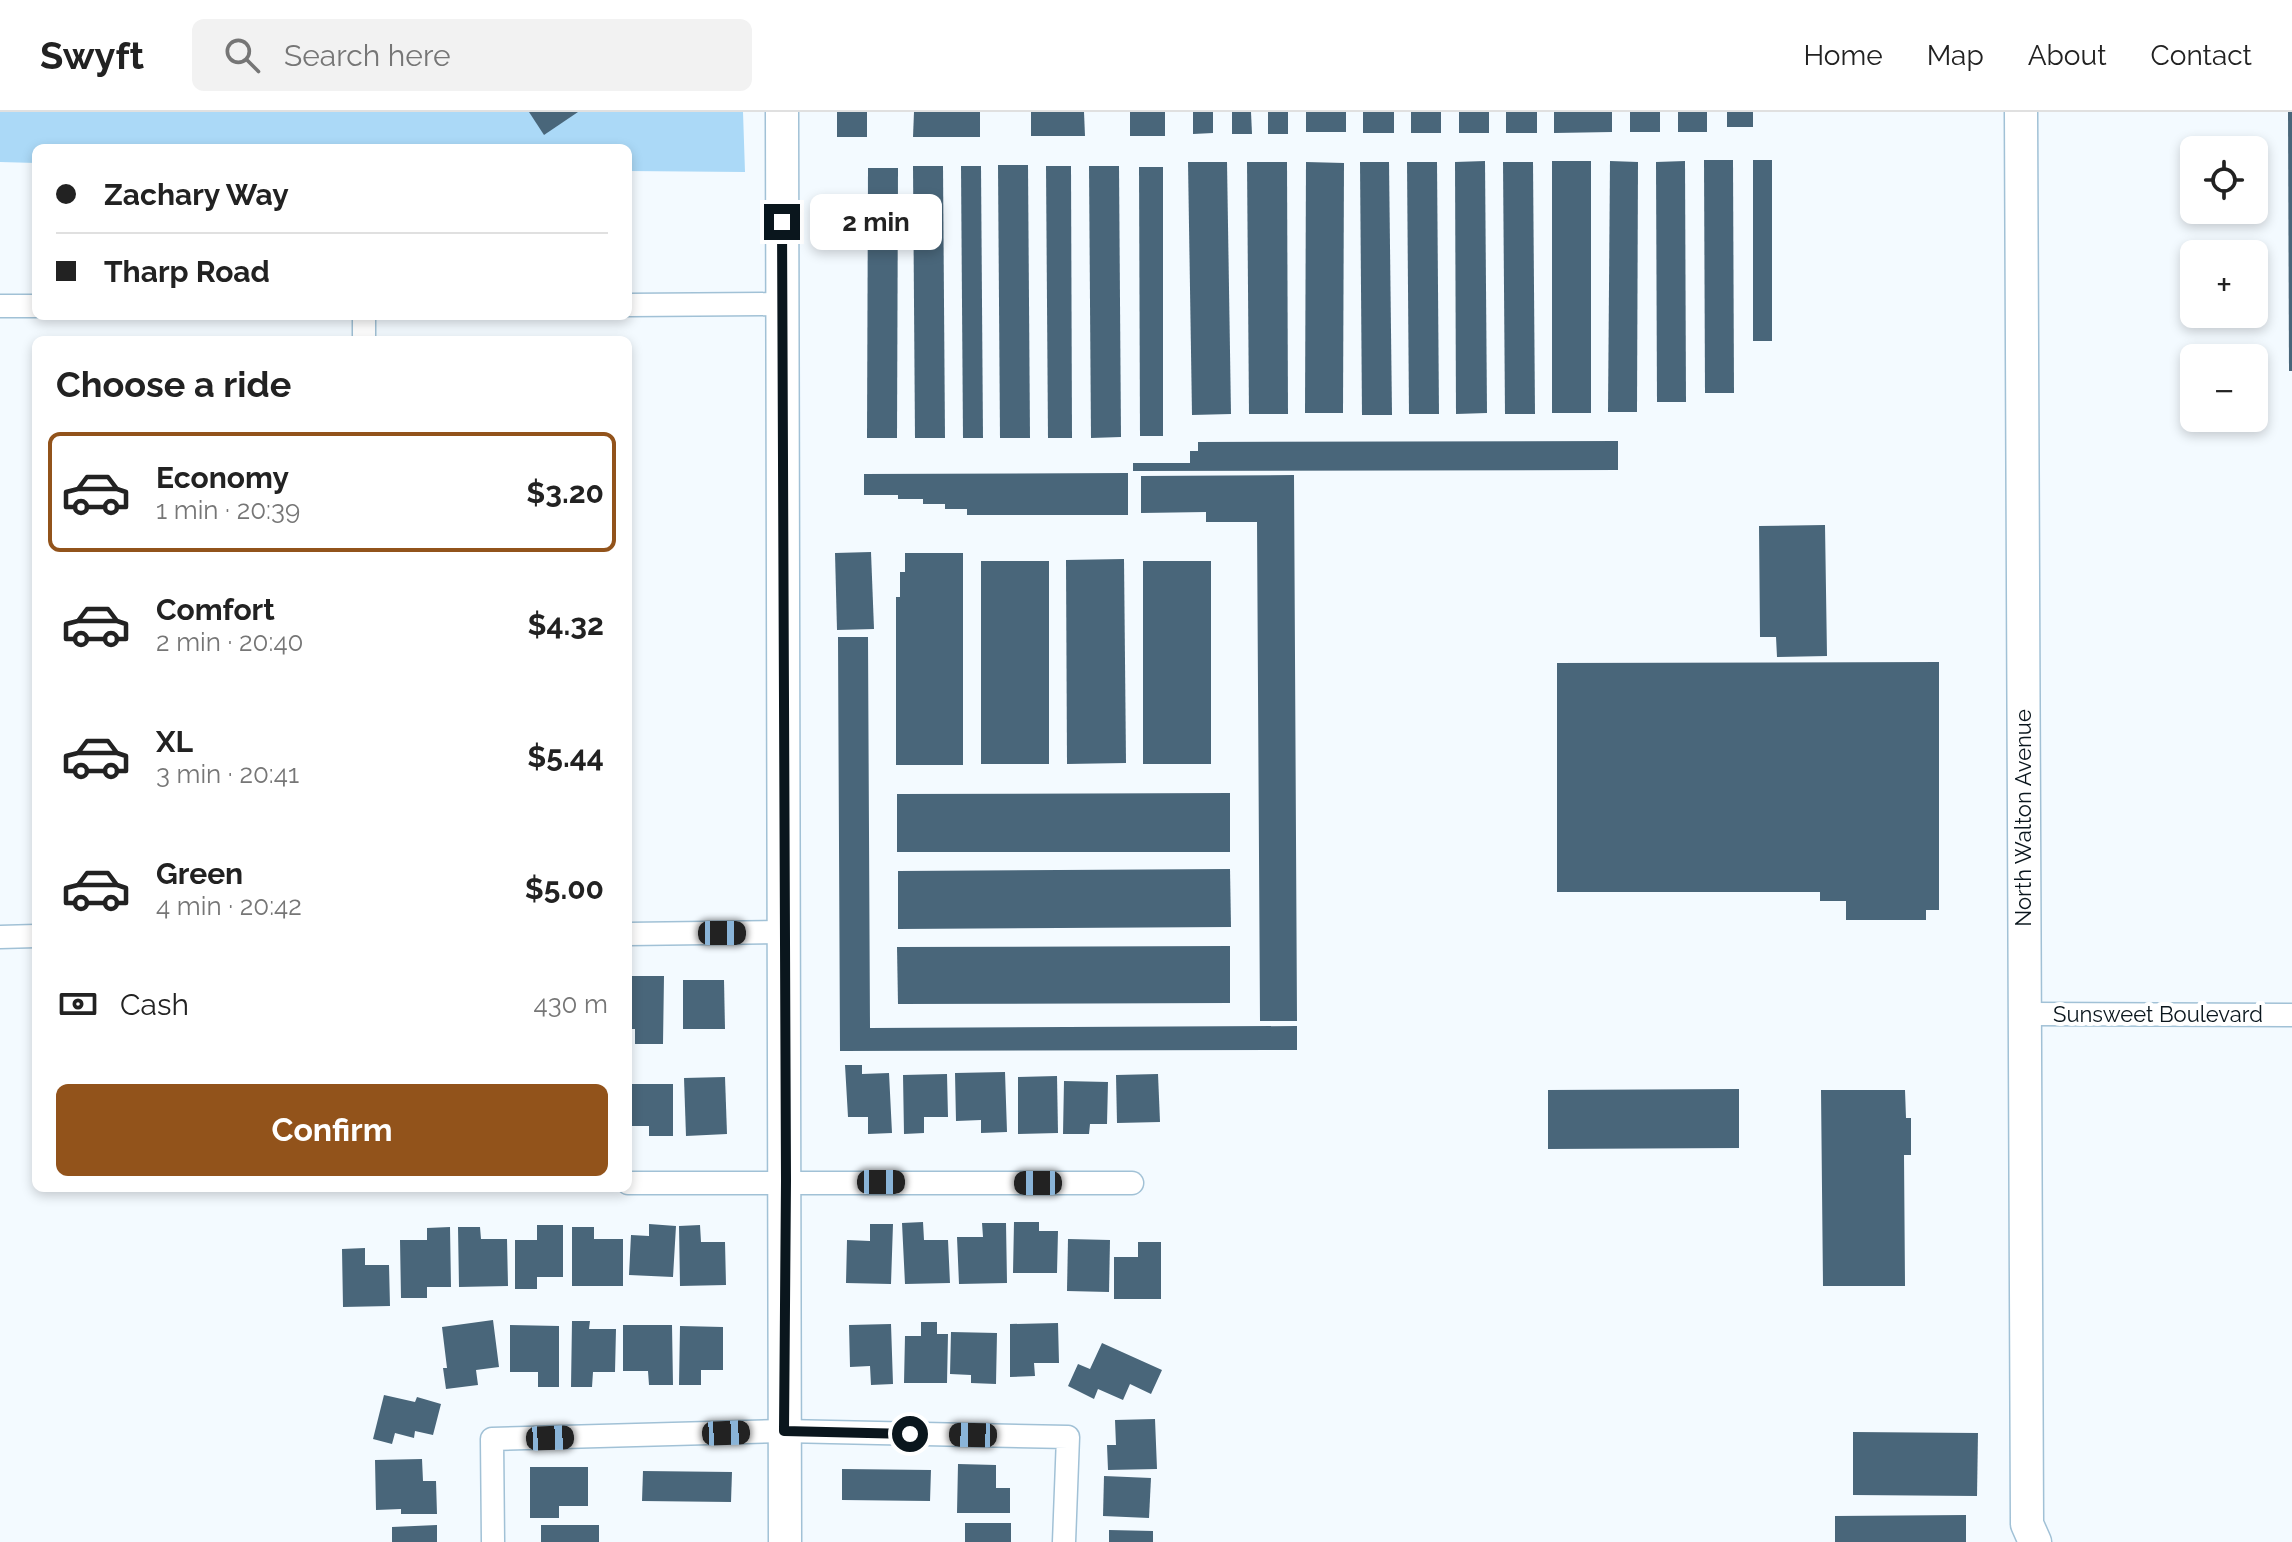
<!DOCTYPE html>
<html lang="en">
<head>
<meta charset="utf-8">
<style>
  body { margin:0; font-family:Raleway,sans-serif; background:#f2f2f2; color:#222; height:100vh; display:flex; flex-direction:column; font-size:30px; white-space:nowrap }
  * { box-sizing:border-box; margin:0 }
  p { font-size:26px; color:#767676 }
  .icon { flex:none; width:44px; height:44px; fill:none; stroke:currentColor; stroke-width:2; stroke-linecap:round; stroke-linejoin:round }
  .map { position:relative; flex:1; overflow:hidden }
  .panel { position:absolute; left:32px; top:224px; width:600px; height:856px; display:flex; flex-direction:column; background:#fff; border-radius:12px; box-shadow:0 4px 12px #0003 }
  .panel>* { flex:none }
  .banner { position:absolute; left:32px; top:32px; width:600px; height:176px; border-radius:12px; box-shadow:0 4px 12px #0003; display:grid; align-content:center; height:176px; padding:0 24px; background:#fff }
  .controls { position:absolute; left:2180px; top:24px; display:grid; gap:16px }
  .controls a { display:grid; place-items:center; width:88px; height:88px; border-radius:12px; background:#fff; box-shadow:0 4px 12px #0003; font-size:40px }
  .end { position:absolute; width:36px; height:36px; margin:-18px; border:10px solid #0a161d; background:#fff; box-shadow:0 0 0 4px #fff }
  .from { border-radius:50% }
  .bubble { position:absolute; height:56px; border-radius:12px; background:#fff; box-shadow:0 4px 12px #0003; font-size:26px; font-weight:700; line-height:56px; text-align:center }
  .car { position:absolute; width:24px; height:48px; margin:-24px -12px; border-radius:10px; box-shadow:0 0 6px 2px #0007; background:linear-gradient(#222 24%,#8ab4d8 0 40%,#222 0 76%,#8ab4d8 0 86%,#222 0) }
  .banner b { display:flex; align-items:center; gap:28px; height:76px; font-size:30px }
  .banner b+b { border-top:2px solid #e0e0e0 }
  .banner i { width:20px; height:20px; background:#222 }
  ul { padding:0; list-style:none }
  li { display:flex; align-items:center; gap:24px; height:120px; margin:0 16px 12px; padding:0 8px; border:4px solid transparent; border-radius:12px }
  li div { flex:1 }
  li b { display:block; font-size:30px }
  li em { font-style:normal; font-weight:700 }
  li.active { border-color:#92531b }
  li>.icon { width:72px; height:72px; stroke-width:1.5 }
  h2 { padding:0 24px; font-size:36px; line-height:96px }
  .pay { display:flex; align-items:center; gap:20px; height:88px; padding:0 24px; font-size:30px }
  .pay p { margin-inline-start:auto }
  .button { display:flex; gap:16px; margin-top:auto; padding:16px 24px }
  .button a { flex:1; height:92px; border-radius:12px; background:#92531b; color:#fff; font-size:32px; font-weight:700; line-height:92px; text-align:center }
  header { display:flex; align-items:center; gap:48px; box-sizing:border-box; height:112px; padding:0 40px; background:#fff; border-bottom:2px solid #e0e0e0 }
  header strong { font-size:38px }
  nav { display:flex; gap:44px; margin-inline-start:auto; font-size:28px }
  .search { width:560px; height:72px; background:#f2f2f2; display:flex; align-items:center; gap:20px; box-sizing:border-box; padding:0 28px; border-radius:12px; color:#767676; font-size:30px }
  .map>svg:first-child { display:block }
  .green { fill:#abd9f7 }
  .building { fill:#49667a }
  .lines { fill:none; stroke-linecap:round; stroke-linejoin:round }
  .street-casing { stroke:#a1c1d6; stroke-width:25 }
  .secondary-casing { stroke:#a1c1d6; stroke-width:35 }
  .street { stroke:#fff; stroke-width:22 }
  .secondary { stroke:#fff; stroke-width:32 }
  .route { stroke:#0a161d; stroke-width:10 }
  .labels { text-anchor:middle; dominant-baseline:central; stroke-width:8; stroke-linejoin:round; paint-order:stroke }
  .street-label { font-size:22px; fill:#0a161d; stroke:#fff }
</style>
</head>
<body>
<header>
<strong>Swyft</strong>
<div class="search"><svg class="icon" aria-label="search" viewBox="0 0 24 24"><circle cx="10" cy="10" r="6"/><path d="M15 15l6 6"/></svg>Search here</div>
<nav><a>Home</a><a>Map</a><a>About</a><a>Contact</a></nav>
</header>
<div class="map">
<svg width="2292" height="1430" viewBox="0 0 2292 1430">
  <rect width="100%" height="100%" fill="#f3faff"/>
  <polygon class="green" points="0,0 743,0 745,60 628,59 628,36 36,36 36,51 0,50"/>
  <g class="building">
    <polygon points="529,0 578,0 544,23"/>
    <rect x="837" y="0" width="30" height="25"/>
    <polygon points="914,0 980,0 980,25 913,25"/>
    <polygon points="1031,0 1084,0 1085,24 1031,24"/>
    <rect x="1130" y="0" width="35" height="24"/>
    <polygon points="1193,0 1213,0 1213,21 1193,22"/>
    <polygon points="1232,0 1251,0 1252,22 1232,22"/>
    <rect x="1268" y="0" width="20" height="22"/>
    <rect x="1306" y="0" width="40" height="20"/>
    <rect x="1363" y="0" width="31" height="21"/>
    <rect x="1411" y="0" width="30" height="21"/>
    <rect x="1459" y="0" width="30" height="21"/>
    <rect x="1506" y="0" width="31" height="21"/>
    <polygon points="1554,0 1612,0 1612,20 1554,21"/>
    <rect x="1630" y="0" width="30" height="20"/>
    <rect x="1678" y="0" width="29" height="20"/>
    <rect x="1727" y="0" width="26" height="15"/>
    <polygon points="2288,0 2292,0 2292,259 2289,259"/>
    <polygon points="1704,48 1733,48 1734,281 1705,281"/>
    <rect x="1753" y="48" width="19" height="181"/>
    <polygon points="1485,49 1487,301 1456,302 1455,50"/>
    <rect x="1552" y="49" width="39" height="252"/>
    <polygon points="1610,49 1638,50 1637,300 1608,300"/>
    <polygon points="1685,49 1686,290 1657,290 1656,50"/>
    <polygon points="1188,50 1227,50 1231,302 1192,303"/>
    <polygon points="1247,50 1287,50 1288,302 1249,302"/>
    <polygon points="1306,50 1344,51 1343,301 1305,301"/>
    <polygon points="1360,50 1389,50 1392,303 1362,303"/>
    <polygon points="1407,50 1437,50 1439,302 1409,302"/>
    <polygon points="1503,50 1533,50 1535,302 1505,302"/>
    <polygon points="998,53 1028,53 1030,326 1000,326"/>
    <polygon points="913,54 943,54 945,326 915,326"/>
    <polygon points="961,54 981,54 983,326 963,326"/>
    <polygon points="1046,54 1071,54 1072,326 1048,326"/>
    <polygon points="1089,54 1119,54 1121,325 1091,326"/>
    <polygon points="1139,55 1163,55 1163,324 1140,324"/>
    <polygon points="868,56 898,56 897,326 867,326"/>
    <polygon points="1618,329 1618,358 1133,359 1133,351 1190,351 1190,339 1198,339 1198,330"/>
    <polygon points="1128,361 1128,403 967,403 967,397 945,397 945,392 923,392 923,387 898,387 898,383 864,383 864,362"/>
    <polygon points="1294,363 1297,909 1260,909 1257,410 1206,410 1206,400 1141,401 1141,364"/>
    <polygon points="1825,413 1827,544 1777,545 1776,525 1760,525 1759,414"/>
    <polygon points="871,440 874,517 837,518 835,441"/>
    <polygon points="905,441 963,441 963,653 896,653 896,485 900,485 900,460 905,460"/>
    <polygon points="1124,447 1126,651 1067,652 1066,448"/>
    <rect x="981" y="449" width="68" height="203"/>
    <rect x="1143" y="449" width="68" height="203"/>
    <polygon points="838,525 868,525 870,916 1297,914 1297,938 840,939"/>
    <polygon points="1939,550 1939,798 1926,798 1926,808 1846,808 1846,789 1820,789 1820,780 1557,780 1557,551"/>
    <polygon points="1230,681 1230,740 897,740 897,682"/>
    <polygon points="1230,757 1231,815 898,817 898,759"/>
    <polygon points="1230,834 1230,891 898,892 897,835"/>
    <polygon points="628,864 664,864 663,932 635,932 635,917 628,917"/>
    <polygon points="683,868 724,868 725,917 683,917"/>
    <polygon points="845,953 862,953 862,962 889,961 892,1021 868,1022 868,1005 848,1005"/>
    <polygon points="1005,960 1007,1020 981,1021 981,1008 956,1009 955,961"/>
    <polygon points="947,962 948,1005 924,1005 924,1021 904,1022 903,963"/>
    <polygon points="1158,962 1160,1010 1117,1011 1116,963"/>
    <polygon points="1057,964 1058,1021 1018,1022 1018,965"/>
    <polygon points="725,965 727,1022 686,1024 684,966"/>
    <polygon points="1064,969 1108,970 1107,1012 1090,1012 1089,1022 1063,1022"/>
    <polygon points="628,972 673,972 673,1024 649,1024 649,1014 628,1014"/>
    <polygon points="1739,977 1739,1036 1548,1037 1548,978"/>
    <polygon points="1821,978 1905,978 1906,1006 1911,1006 1911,1043 1904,1043 1905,1174 1823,1174"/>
    <polygon points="923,1110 924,1128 948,1128 950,1171 905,1172 902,1111"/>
    <polygon points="1014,1110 1039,1110 1039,1119 1058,1119 1057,1161 1013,1161"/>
    <polygon points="982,1111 1006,1111 1007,1171 959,1172 957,1125 983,1125"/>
    <polygon points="649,1112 676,1114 673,1165 629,1163 631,1123 649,1124"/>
    <polygon points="870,1112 893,1112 891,1172 846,1171 847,1128 870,1129"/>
    <polygon points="537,1113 563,1113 563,1165 537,1165 537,1177 515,1177 515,1128 537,1128"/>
    <polygon points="700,1113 701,1130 725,1130 726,1173 680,1174 679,1114"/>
    <polygon points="450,1115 451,1175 427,1175 427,1186 401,1186 400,1128 427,1128 427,1116"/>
    <polygon points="458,1115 480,1115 481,1127 507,1127 508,1174 459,1175"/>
    <polygon points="572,1115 594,1115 594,1127 623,1127 623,1174 572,1174"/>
    <polygon points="1068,1127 1110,1128 1109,1180 1067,1179"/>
    <polygon points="1138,1130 1161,1130 1161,1187 1114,1187 1114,1145 1138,1145"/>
    <polygon points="365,1136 365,1153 389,1153 390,1194 343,1195 342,1137"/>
    <polygon points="493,1208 499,1255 476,1258 478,1273 446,1277 443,1256 447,1256 442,1215"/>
    <polygon points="572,1209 590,1209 589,1217 616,1217 615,1260 593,1260 592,1275 571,1275"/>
    <polygon points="921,1210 937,1210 937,1222 948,1222 947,1271 904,1271 905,1224 921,1224"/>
    <polygon points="1058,1211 1059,1251 1034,1251 1035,1264 1010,1265 1010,1212"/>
    <polygon points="891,1212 893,1272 871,1273 870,1254 850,1255 849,1213"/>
    <polygon points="510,1213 559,1214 559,1275 538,1275 538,1260 510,1260"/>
    <polygon points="623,1213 672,1213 673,1273 649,1273 648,1259 623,1259"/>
    <polygon points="680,1214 723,1215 723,1258 701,1258 701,1273 679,1273"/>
    <polygon points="951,1220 997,1221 996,1272 971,1271 971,1263 950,1262"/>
    <polygon points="1102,1231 1162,1258 1151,1282 1130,1272 1123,1288 1098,1277 1094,1287 1068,1274 1078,1252 1090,1257"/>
    <polygon points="384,1283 415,1290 417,1285 441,1292 433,1323 415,1319 414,1326 395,1321 392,1332 373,1327"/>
    <polygon points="1155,1307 1157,1357 1108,1358 1107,1333 1116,1333 1115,1308"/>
    <polygon points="1853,1320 1978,1321 1977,1384 1853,1383"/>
    <polygon points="422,1347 423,1369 436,1369 437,1402 401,1402 401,1397 376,1398 375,1348"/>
    <polygon points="958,1352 996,1353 996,1376 1010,1376 1010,1401 957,1401"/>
    <polygon points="530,1355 588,1355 588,1394 559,1394 559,1406 530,1406"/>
    <polygon points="842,1357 931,1358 930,1389 842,1388"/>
    <polygon points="643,1359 732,1360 731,1390 642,1389"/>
    <polygon points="1104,1364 1151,1366 1149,1406 1103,1404"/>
    <polygon points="1966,1403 1966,1430 1835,1430 1835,1404"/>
    <rect x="965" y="1411" width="46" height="19"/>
    <polygon points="437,1413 437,1430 392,1430 392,1415"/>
    <rect x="541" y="1413" width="58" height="17"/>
    <polygon points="1109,1418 1153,1419 1153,1430 1109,1430"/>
  </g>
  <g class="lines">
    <g class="street-casing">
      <g id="street">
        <polyline points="628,193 782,192"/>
        <polyline points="0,194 36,194"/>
        <polyline points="364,204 364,228"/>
        <polyline points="628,822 785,820"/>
        <polyline points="0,825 36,824"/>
        <polyline points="2023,902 2292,903"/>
        <polyline points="628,1071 1132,1071"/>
        <polyline points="493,1430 492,1327 784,1319 1068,1325 1064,1430"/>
      </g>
    </g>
    <g class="secondary-casing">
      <g id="secondary">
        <polyline points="782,0 785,1430"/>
        <polyline points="2021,0 2027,1412 2035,1430"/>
      </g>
    </g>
    <use href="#street" class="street"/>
    <use href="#secondary" class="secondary"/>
  </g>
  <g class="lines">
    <polyline class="route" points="782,110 786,1069 784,1319 910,1322"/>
  </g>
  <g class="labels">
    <g class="street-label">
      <text transform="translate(2023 706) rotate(-90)">North Walton Avenue</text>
      <text x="2158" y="902">Sunsweet Boulevard</text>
    </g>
  </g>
</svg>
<div class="controls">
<a><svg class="icon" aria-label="locate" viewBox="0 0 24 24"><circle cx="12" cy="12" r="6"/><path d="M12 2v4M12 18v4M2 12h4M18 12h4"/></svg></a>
<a>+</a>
<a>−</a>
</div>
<i class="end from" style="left:910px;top:1322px"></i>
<i class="end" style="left:782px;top:110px"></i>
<div class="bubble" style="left:810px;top:82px;width:132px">2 min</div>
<i class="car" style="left:722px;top:821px;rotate:90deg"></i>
<i class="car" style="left:881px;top:1070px;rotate:90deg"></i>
<i class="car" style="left:1038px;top:1071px;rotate:270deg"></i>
<i class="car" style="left:726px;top:1321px;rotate:88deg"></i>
<i class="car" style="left:973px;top:1323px;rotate:271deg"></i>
<i class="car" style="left:550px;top:1326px;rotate:88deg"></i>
<div class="banner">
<b><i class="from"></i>Zachary Way</b>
<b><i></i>Tharp Road</b>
</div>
<section class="panel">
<h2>Choose a ride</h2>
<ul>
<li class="active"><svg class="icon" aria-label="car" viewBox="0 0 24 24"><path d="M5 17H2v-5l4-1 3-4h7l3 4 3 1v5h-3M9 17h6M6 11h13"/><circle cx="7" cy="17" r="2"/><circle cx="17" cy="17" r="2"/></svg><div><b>Economy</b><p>1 min · 20:39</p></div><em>$3.20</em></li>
<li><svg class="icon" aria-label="car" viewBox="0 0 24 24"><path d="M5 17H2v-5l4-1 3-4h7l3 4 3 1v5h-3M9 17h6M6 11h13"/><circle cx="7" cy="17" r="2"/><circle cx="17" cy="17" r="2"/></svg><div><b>Comfort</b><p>2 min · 20:40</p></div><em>$4.32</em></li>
<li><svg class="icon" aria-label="car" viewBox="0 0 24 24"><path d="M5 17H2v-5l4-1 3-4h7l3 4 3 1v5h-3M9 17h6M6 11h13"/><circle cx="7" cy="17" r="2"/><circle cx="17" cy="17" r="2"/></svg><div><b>XL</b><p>3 min · 20:41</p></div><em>$5.44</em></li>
<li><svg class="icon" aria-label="car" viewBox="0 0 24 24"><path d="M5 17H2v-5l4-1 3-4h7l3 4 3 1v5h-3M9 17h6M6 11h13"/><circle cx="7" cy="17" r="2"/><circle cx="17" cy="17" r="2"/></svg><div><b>Green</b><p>4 min · 20:42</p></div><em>$5.00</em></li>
</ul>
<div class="pay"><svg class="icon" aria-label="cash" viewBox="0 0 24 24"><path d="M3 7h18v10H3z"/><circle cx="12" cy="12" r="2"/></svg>Cash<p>430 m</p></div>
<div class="button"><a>Confirm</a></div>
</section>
</div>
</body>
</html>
